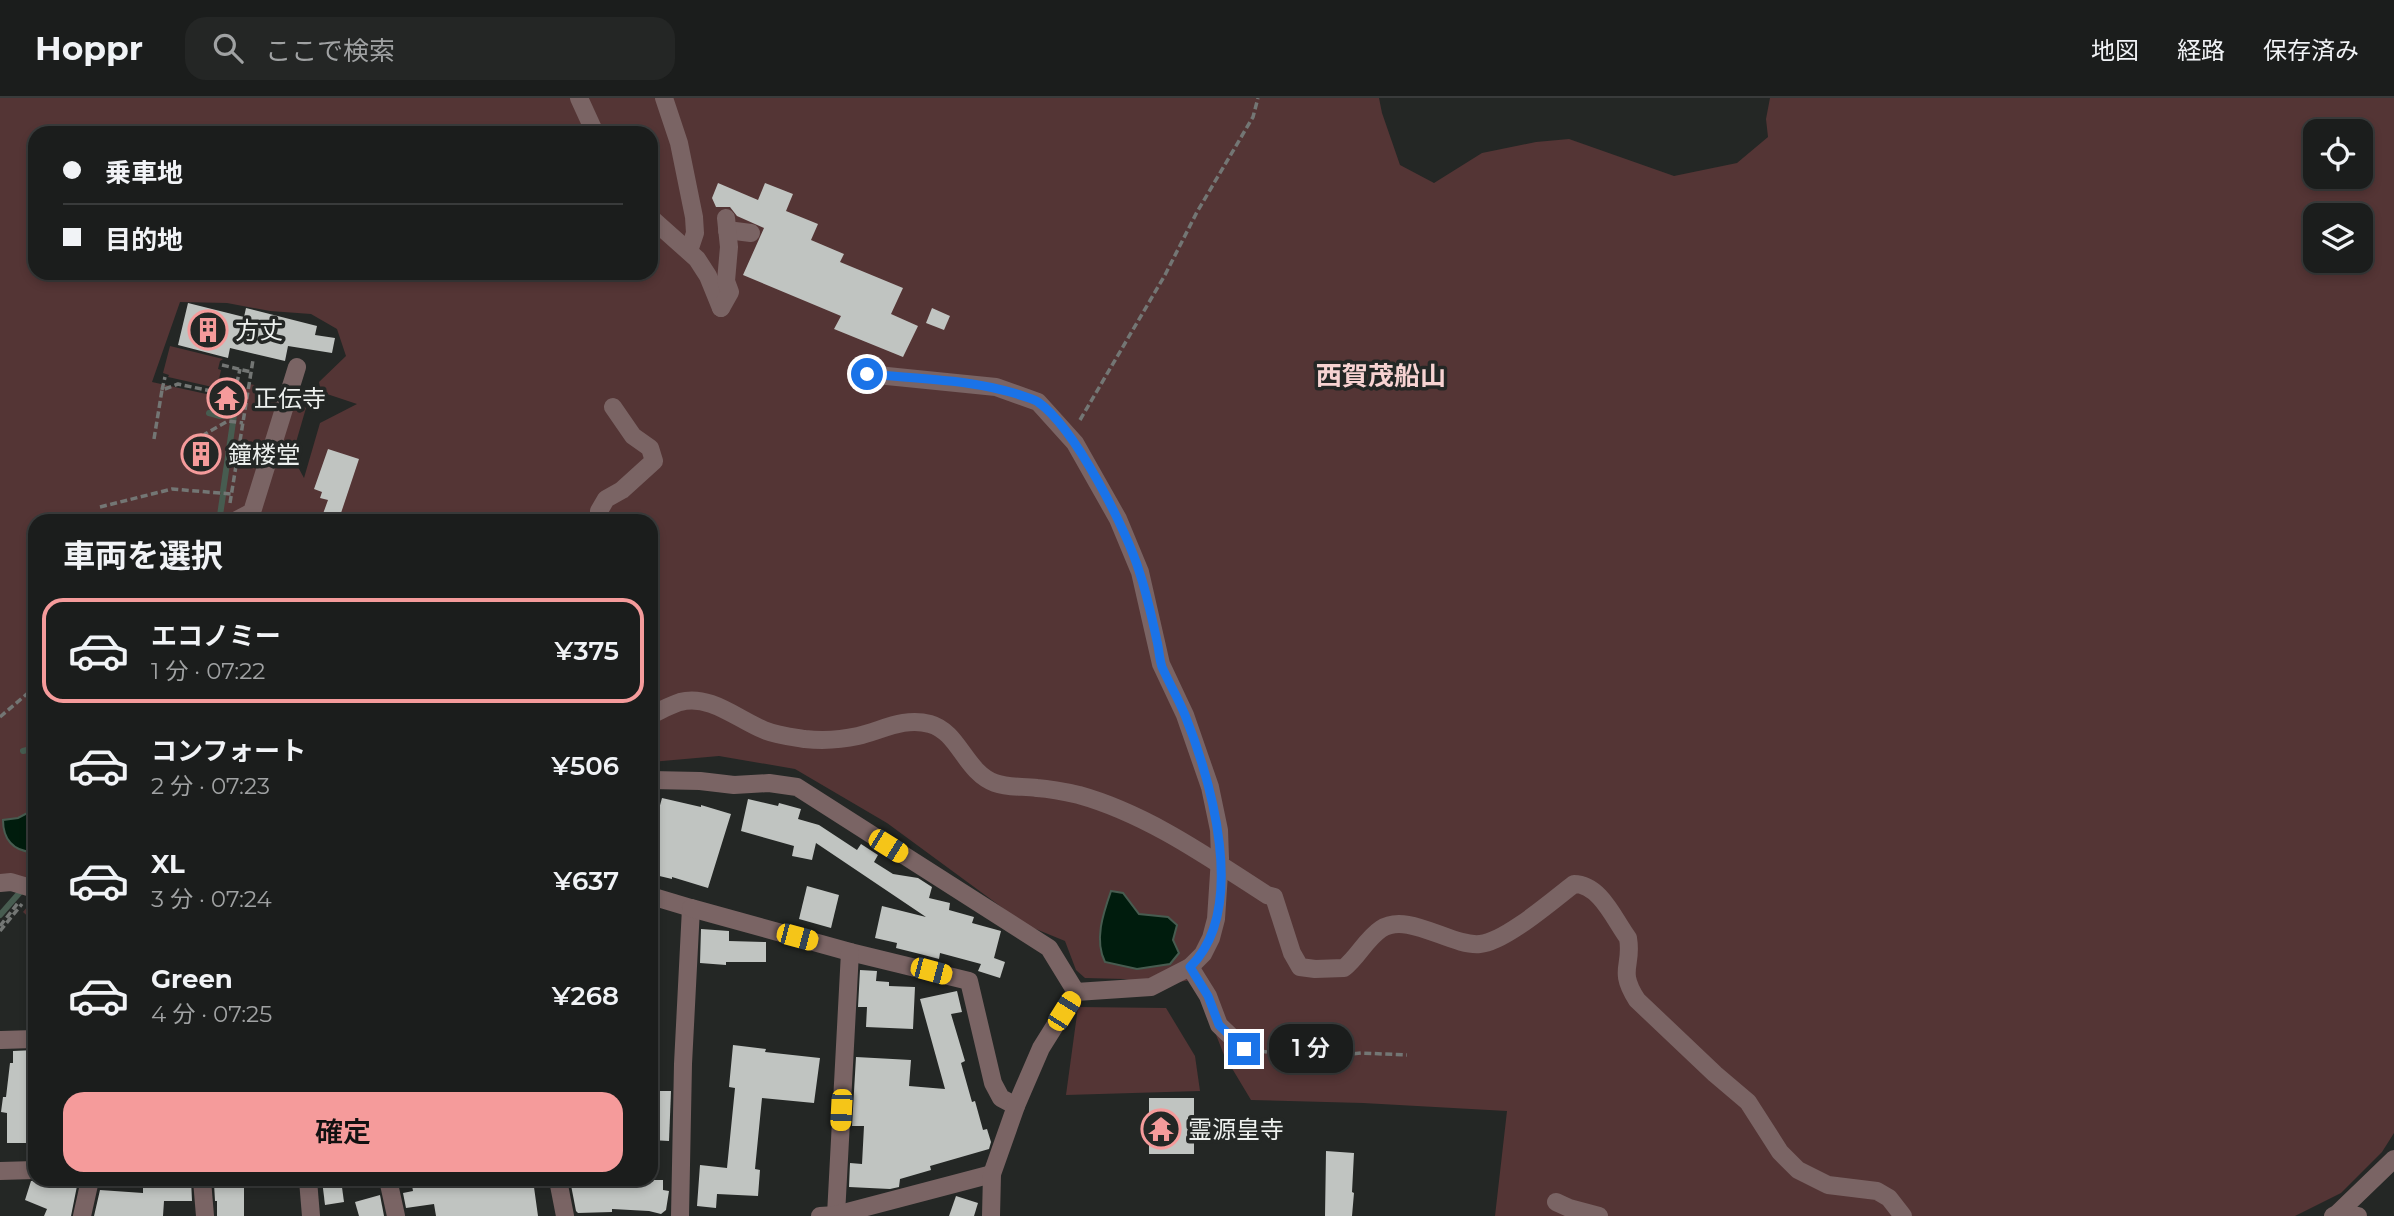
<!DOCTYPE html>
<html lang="ja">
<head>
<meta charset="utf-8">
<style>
  body { margin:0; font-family:Montserrat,"Noto Sans JP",sans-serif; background:#242625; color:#f1f3f6; height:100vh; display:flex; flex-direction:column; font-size:26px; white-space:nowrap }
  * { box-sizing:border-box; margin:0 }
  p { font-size:23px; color:#a0a2a3 }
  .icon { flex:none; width:38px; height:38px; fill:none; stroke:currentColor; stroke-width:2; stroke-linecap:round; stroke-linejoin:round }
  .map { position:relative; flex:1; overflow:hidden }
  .panel { position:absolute; left:28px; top:416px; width:630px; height:672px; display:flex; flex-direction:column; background:#1b1d1c; border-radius:21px; box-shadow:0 4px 10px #0003,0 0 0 2px #393b3b }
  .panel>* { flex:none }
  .banner { position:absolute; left:28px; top:28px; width:630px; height:154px; border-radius:21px; box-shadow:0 4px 10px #0003,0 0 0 2px #393b3b; display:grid; align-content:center; height:154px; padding:0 35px; background:#1b1d1c }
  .controls { position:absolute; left:2303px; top:21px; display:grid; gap:14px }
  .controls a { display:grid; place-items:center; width:70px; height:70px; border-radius:14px; background:#1b1d1c; box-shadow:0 4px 10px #0003,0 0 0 2px #393b3b; font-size:35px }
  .end { position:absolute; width:32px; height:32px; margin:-16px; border:9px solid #1a73e8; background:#fff; box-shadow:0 0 0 4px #fff }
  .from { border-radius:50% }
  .bubble { position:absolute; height:49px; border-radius:21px; background:#1b1d1c; box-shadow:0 4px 10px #0003,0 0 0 2px #393b3b; font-size:23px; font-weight:600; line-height:49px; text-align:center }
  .car { position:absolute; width:21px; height:42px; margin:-21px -10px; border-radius:9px; box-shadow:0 0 5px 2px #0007; background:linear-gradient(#f5c518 24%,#345 0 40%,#f5c518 0 76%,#345 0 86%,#f5c518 0) }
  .banner b { display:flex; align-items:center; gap:24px; height:66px; font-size:26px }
  .banner b+b { border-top:2px solid #393b3b }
  .banner i { width:18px; height:18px; background:#f1f3f6 }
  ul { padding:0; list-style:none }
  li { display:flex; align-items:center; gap:21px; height:105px; margin:0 14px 10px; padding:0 21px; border:4px solid transparent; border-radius:21px }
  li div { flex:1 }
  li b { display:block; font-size:26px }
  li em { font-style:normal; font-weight:600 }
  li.on { border-color:#f59b9b }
  li>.icon { width:63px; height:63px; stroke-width:1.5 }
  h2 { padding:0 35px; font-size:32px; line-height:84px }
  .primary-button { display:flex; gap:14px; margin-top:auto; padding:14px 35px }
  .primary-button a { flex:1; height:80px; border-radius:21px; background:#f59b9b; color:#111; font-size:28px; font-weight:600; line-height:80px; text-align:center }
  header { display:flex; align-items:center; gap:42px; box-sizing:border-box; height:98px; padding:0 35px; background:#1b1d1c; border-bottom:2px solid #393b3b }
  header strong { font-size:33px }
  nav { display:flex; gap:38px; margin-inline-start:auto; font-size:24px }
  .search { width:490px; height:63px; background:#242625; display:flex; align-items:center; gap:18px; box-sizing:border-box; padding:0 24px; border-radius:21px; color:#a0a2a3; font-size:26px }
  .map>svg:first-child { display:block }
  .green { fill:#543535; fill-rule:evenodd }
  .water { fill:#001c0d; stroke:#475c50; stroke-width:2 }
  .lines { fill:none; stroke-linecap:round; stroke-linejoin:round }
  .stream { stroke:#475c50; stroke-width:6 }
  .building { fill:#c0c4c1 }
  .path { stroke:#737674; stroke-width:3.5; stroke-dasharray:7 3.5; stroke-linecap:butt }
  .minor { stroke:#7a6464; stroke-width:18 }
  .route { stroke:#1a73e8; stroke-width:9 }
  .labels { text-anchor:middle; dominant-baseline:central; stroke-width:7; stroke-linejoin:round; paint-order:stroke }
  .poi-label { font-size:24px; fill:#edf0ee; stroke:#242725; text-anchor:start }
  .neighbourhood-label { font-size:26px; font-weight:bold; fill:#f7d3d2; stroke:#242725 }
</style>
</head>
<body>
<header>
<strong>Hoppr</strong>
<div class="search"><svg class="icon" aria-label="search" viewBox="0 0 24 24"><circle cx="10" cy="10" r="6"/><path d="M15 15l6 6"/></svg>ここで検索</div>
<nav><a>地図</a><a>経路</a><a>保存済み</a></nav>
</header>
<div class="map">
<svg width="2394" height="1118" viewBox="0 0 2394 1118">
  <rect width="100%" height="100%" fill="#242725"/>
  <g class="green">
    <path d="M 0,0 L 1379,0 L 1382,15 L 1400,67 L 1434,85 L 1482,55 L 1536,44 L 1569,41 L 1674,78 L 1737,65 L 1768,39 L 1766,21 L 1770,0 L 2394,0 L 2394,1035 L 2382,1054 L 2341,1095 L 2295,1118 L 1495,1118 L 1507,1013 L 1363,1005 L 1251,1002 L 1224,957 L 1200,896 L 1193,882 L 1154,887 L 1124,881 L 1085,880 L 1076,872 L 1065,843 L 1026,827 L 887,725 L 795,671 L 719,658 L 651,664 L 651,424 L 35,424 L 35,711 L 18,720 L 3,723 C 3,741 14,753 32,754 L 35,752 L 35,825 L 23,814 L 32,803 L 25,784 L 0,776 ZM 2315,33 L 2361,33 L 2361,79 L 2315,79 ZM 35,35 L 651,35 L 651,175 L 35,175 ZM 2315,117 L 2361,117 L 2361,163 L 2315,163 ZM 180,204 L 227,205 L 270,213 L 311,216 L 337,231 L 346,258 L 319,284 L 321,294 L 357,306 L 320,325 L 304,380 L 292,358 L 306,310 L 278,291 L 249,286 L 238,303 L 152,284 Z"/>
    <polygon points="170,248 223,261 220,263 218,271 221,272 217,290 168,279 169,277 163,275"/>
    <polygon points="1078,909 1166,910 1195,958 1200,993 1066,997"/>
  </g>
  <g class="water">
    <path d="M 35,711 L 35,752 L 32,754 C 13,753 3,741 3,722 L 18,720 Z"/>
    <path d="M 1111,793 L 1123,795 L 1139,816 L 1168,819 L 1177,827 L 1173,842 L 1179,855 L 1170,866 L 1137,871 L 1105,864 C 1094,842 1103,816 1111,793 Z"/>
  </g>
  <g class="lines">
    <g class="stream">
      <polyline points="209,315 220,318 234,317 223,393"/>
      <polyline points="219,424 223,397"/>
      <polyline points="23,653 35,650"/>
      <polyline points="0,817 22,792"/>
    </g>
  </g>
  <g class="building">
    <polygon points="718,85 758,102 765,85 793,96 786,113 818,126 811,142 844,156 840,164 903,190 891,216 918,228 903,259 834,231 841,218 743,177 764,130 737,118 730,109 716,109 712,100"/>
    <polygon points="188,205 244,219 246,210 317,228 315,237 335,240 332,255 288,248 285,263 230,250 228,260 178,247"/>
    <polygon points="932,210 950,218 944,232 926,225"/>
    <polygon points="328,351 359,361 338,424 320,424 328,402 320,400 322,394 314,391"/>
    <polygon points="662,700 701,709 701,707 731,716 708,790 672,779 672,781 651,776 651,719 653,710 659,711"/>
    <polygon points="748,701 778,708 779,705 801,711 798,721 819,727 857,752 861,746 878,757 874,764 893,776 918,780 932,789 929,800 950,805 949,812 974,819 972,825 1001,833 994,860 1005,864 1000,880 978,873 981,866 940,855 939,861 920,856 896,850 897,845 875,840 882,808 926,819 816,745 812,762 792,758 794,748 741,733"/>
    <polygon points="807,788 839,797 831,830 799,821"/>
    <polygon points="701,831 729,833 729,843 766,844 766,864 726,864 726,867 700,865"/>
    <polygon points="860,872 877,873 876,883 889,884 889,888 915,889 913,931 866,929 867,909 858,909"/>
    <polygon points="957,893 962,914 951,916 965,963 961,965 972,1004 975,1003 983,1032 987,1031 991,1044 989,1051 930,1068 931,1072 900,1081 899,1089 890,1091 849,1089 850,1065 862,1066 864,1028 852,1028 856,959 911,962 909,988 945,991 920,901"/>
    <polygon points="733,947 766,951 765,954 820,960 814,1005 762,1000 755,1071 760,1072 758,1098 717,1096 716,1110 697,1108 700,1067 727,1070 735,990 729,989"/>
    <polygon points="35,952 35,1007 29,1045 7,1045 7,1015 1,1014 3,999 6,999 10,965 13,965 13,953"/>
    <polygon points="651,993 671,993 669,1043 651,1042"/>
    <rect x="1149" y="1000" width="45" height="56"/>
    <polygon points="1326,1053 1354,1055 1352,1094 1354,1095 1352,1118 1325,1118"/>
    <polygon points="45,1082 77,1088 71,1118 44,1118 47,1111 25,1102 31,1083"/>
    <polygon points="143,1082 191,1082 192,1103 164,1103 163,1118 94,1118 100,1092 143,1095"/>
    <polygon points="322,1082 341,1082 344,1104 325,1107"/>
    <polygon points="411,1082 533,1082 538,1118 436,1118 434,1106 406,1110 403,1095 413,1093"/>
    <polygon points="570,1082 663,1082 663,1092 669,1093 666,1112 661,1116 649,1113 612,1111 612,1114 578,1115 576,1113"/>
    <polygon points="214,1085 244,1085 244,1118 217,1118 217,1103 215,1103"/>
    <polygon points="380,1097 384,1118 359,1118 355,1104"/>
    <polygon points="956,1098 978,1105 974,1118 949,1118"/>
  </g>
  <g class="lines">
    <g class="path">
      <polyline points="222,267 251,274"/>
      <polyline points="162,292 165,279"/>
      <polyline points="1080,322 1165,177 1197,114 1253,19 1258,0"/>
      <polyline points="154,341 162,292 178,286 234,298 240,271"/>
      <polyline points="202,350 205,336 228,323 243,325"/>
      <polyline points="230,405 253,262"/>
      <polyline points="100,409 172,391 232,396"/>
      <polyline points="0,619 35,589"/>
      <polyline points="0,828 18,805"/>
      <polyline points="0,833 22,806"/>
      <polyline points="1260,953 1314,960 1361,955 1407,957"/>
    </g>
    <g class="minor">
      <polyline points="579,0 595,35"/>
      <polyline points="664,0 679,45 694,119 695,135 689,153"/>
      <polyline points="651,120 697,161 708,178 721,210"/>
      <polyline points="727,132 751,135"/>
      <polyline points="721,210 730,194 726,183 729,149 726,120"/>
      <polyline points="867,276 996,289 1038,304 1075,345 1118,421 1140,474 1161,566 1185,617 1210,689 1219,732 1220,760 1216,821 1211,840 1203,856 1190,869 1151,889 1076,894"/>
      <polyline points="233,424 252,414 297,269"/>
      <polyline points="599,424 599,413 606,401 622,392 654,363 650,350 633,338 613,309"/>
      <path d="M 651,617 C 660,613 670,607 680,604 C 710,596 737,621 764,632 C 776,637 792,639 805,641 C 824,643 840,642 858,638 C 883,632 904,619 930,626 C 959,634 965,674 995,685 C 1009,690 1023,688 1037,690 C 1051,691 1066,694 1079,697 C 1147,716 1208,759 1267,797 L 1274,799 L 1292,855 L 1300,869 L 1315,871 L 1344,870 C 1358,859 1366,841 1381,831 C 1407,813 1452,849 1480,846 C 1505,844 1553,802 1574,786 C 1600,786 1614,821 1628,840 C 1633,869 1617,871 1637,902 L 1715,976 L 1748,1004 L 1780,1054 L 1798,1072 L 1828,1087 L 1877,1093 L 1889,1100 L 1903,1118"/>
      <polyline points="651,682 700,683 734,687 769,685 797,689 1049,850 1076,894"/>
      <polyline points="0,785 11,784 31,790 35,785"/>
      <polyline points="651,798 691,810 683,966 680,1118"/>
      <polyline points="691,810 850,854 969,883 993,985 1001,1000 1016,1008"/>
      <polyline points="1190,869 1208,898 1219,927 1244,951"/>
      <polyline points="1,942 35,941"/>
      <polyline points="0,1073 35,1072"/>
      <polyline points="202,1082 205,1118"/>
      <polyline points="308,1082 311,1118"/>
      <polyline points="385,1082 389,1086 396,1118"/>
      <polyline points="558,1082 565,1118"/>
      <polyline points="1556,1104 1569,1110 1599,1118"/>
      <polyline points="2337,1116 2358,1118"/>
      <polyline points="836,1117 850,854"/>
      <polyline points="82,1118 90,1082"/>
      <polyline points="820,1118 836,1117 992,1076"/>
      <polyline points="991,1118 992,1076 1016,1008 1041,950 1076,894"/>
      <polyline points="2333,1118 2337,1116 2394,1061"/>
    </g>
  </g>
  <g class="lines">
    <path class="route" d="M 867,276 C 919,281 974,281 1023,298 C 1028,300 1034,301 1038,304 C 1075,330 1127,432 1140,476 C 1147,497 1152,520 1157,543 C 1159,551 1159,560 1162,569 C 1169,585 1178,600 1185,617 C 1211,683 1249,811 1190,869 L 1208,898 L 1219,927 L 1244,951"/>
  </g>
  <defs>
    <g id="building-ring" transform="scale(2.0125)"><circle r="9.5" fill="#242725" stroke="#f59b9b" stroke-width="1.5"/><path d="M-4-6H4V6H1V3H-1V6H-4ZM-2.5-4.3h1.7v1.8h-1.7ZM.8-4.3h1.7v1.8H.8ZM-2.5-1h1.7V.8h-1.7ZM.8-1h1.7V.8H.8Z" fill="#f59b9b"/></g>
    <g id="temple-ring" transform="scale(2.0125)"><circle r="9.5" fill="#242725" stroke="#f59b9b" stroke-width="1.5"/><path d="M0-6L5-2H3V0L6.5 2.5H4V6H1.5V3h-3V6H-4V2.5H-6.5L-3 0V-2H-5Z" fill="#f59b9b"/></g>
  </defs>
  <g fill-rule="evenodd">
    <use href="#building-ring" x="208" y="232"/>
    <use href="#temple-ring" x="227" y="300"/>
    <use href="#building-ring" x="201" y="356"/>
    <use href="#temple-ring" x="1161" y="1031"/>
  </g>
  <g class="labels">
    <g class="poi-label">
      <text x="235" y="232">方丈</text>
      <text x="254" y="300">正伝寺</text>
      <text x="228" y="356">鐘楼堂</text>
      <text x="1188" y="1031">霊源皇寺</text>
    </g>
    <g class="neighbourhood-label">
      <text x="1381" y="278">西賀茂船山</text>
    </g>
  </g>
</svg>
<div class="controls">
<a><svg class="icon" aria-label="locate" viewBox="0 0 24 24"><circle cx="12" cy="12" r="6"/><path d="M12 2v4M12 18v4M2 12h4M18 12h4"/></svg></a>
<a><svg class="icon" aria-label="layers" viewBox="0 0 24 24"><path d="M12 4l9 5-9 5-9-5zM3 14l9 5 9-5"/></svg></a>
</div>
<i class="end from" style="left:867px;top:276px"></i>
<i class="end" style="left:1244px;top:951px"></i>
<div class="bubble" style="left:1269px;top:926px;width:84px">1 分</div>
<i class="car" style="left:888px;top:748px;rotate:122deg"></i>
<i class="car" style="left:797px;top:839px;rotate:105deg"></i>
<i class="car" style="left:931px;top:873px;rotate:105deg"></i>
<i class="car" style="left:1064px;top:913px;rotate:32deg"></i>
<i class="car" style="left:841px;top:1012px;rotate:183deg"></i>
<div class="banner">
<b><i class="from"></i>乗車地</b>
<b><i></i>目的地</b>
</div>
<section class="panel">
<h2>車両を選択</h2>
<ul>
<li class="on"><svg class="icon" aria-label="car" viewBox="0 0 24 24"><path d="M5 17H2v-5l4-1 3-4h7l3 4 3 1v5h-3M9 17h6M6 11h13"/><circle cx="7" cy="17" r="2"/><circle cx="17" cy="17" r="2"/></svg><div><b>エコノミー</b><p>1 分 · 07:22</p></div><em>¥375</em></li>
<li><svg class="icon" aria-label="car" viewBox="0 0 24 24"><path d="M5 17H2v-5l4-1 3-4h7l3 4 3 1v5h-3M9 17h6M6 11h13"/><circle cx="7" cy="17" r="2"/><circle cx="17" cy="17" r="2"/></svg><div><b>コンフォート</b><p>2 分 · 07:23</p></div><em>¥506</em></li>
<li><svg class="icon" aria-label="car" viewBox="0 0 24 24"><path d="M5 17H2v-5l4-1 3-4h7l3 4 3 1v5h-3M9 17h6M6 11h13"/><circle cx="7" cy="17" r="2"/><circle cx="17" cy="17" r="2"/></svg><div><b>XL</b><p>3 分 · 07:24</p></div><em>¥637</em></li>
<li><svg class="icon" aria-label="car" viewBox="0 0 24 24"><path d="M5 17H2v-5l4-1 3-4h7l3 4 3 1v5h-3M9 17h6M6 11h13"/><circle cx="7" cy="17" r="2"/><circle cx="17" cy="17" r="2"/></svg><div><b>Green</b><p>4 分 · 07:25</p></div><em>¥268</em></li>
</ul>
<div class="primary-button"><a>確定</a></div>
</section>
</div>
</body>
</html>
